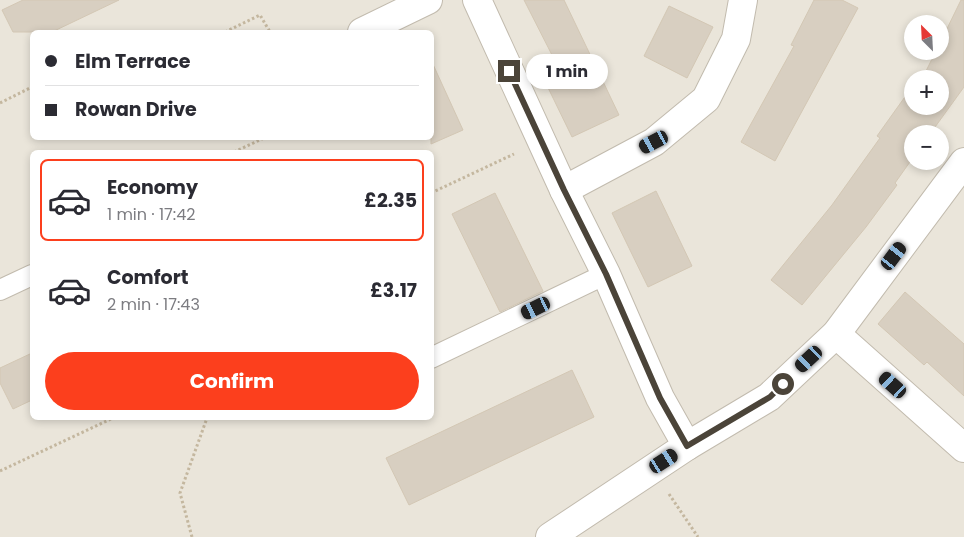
<!DOCTYPE html>
<html lang="en">
<head>
<meta charset="utf-8">
<style>
  body { margin:0; font-family:Poppins,sans-serif; background:#f7f7f7; color:#2b2b33; height:100vh; display:flex; flex-direction:column; font-size:19px; white-space:nowrap }
  * { box-sizing:border-box; margin:0 }
  p { font-size:16px; color:#7c7c81 }
  .icon { flex:none; width:28px; height:28px; fill:none; stroke:currentColor; stroke-width:2; stroke-linecap:round; stroke-linejoin:round }
  .map { position:relative; flex:1; overflow:hidden }
  .drawer { position:absolute; left:30px; top:150px; width:404px; height:270px; display:flex; flex-direction:column; background:#fff; border-radius:8px; box-shadow:0 2px 8px #0003 }
  .drawer>* { flex:none }
  .hud { position:absolute; left:30px; top:30px; width:404px; height:110px; border-radius:8px; box-shadow:0 2px 8px #0003; display:grid; align-content:center; height:110px; padding:0 15px; background:#fff }
  .needle { width:32px; rotate:336deg }
  .fabs { position:absolute; left:904px; top:15px; display:grid; gap:10px }
  .fabs a { display:grid; place-items:center; width:45px; height:45px; border-radius:50%; background:#fff; box-shadow:0 2px 8px #0003; font-size:25px }
  .end { position:absolute; width:22px; height:22px; margin:-11px; border:6px solid #4b4439; background:#fff; box-shadow:0 0 0 2px #fff }
  .from { border-radius:50% }
  .bubble { position:absolute; height:35px; border-radius:18px; background:#fff; box-shadow:0 2px 8px #0003; font-size:16px; font-weight:700; line-height:35px; text-align:center }
  .car { position:absolute; width:15px; height:30px; margin:-15px -8px; border-radius:6px; box-shadow:0 0 4px 1px #0007; background:linear-gradient(#222 24%,#8ab4d8 0 40%,#222 0 76%,#8ab4d8 0 86%,#222 0) }
  .hud b { display:flex; align-items:center; gap:18px; height:48px; font-size:19px }
  .hud b+b { border-top:1px solid #e1e1e2 }
  .hud i { width:12px; height:12px; background:#2b2b33 }
  ul { padding:9px 0 0; list-style:none }
  li { display:flex; align-items:center; gap:15px; height:82px; margin:0 10px 8px; padding:0 5px; border:2px solid transparent; border-radius:8px }
  li div { flex:1 }
  li b { display:block; font-size:19px }
  li em { font-style:normal; font-weight:700 }
  li.active { border-color:#fc3f1d }
  li>.icon { width:45px; height:45px; stroke-width:1.5 }
  .button { display:flex; gap:10px; margin-top:auto; padding:10px 15px }
  .button a { flex:1; height:58px; border-radius:30px; background:#fc3f1d; color:#fff; font-size:20px; font-weight:700; line-height:58px; text-align:center }
  .map>svg:first-child { display:block }
  .residential { fill:#eae5da; fill-rule:evenodd }
  .building { fill:#d8cfc1; stroke:#d3c7b4 }
  .lines { fill:none; stroke-linecap:round; stroke-linejoin:round }
  .service-casing { stroke:#c2bbae; stroke-width:22 }
  .minor-casing { stroke:#c2bbae; stroke-width:30 }
  .path { stroke:#c4b79f; stroke-width:3; stroke-dasharray:2.5 2.5; stroke-linecap:butt }
  .service { stroke:#fff; stroke-width:20 }
  .minor { stroke:#fff; stroke-width:28 }
  .route { stroke:#4b4439; stroke-width:6 }
</style>
</head>
<body>
<div class="map">
<svg width="964" height="537" viewBox="0 0 964 537">
  <rect width="100%" height="100%" fill="#f6f3ec"/>
  <path class="residential" d="M 0,0 L 964,0 L 964,537 L 0,537 ZM 912,24 L 940,24 L 940,51 L 912,51 ZM 32,32 L 431,32 L 431,138 L 32,138 ZM 912,79 L 940,79 L 940,106 L 912,106 ZM 912,134 L 940,134 L 940,161 L 912,161 ZM 32,152 L 431,152 L 431,418 L 32,418 Z"/>
  <g class="building">
    <polygon points="23,0 119,0 52,32 13,32 2,10"/>
    <polygon points="524,0 564,0 619,115 572,137 536,63 552,55"/>
    <polygon points="814,0 842,0 858,8 775,161 741,142 794,46 791,45"/>
    <polygon points="961,0 964,0 964,87 930,134 912,134 912,159 895,183 897,185 866,227 802,305 771,280 832,205 880,138 877,136 912,87 912,106 940,106 940,79 922,79 936,51 940,51 940,43"/>
    <polygon points="669,6 713,27 687,78 644,56"/>
    <polygon points="431,60 463,130 431,144"/>
    <polygon points="656,191 692,266 648,287 612,213"/>
    <polygon points="495,193 543,291 500,312 452,214"/>
    <polygon points="905,292 964,344 964,396 927,362 924,365 878,324"/>
    <polygon points="32,353 32,400 13,409 0,383 0,368"/>
    <polygon points="572,370 594,417 409,505 386,458"/>
  </g>
  <g class="lines">
    <g class="service-casing">
      <g id="service">
        <polyline points="0,290 32,275"/>
        <polyline points="431,358 606,274"/>
      </g>
    </g>
    <g class="minor-casing">
      <g id="minor">
        <polyline points="477,0 564,190 606,274 660,398 687,446 550,537"/>
        <polyline points="362,32 428,0"/>
        <polyline points="564,190 654,142 706,99 736,39 743,0"/>
        <polyline points="836,334 964,448"/>
        <polyline points="687,446 769,397 836,334 964,162"/>
      </g>
    </g>
    <g class="path">
      <polyline points="225,32 260,15 270,32"/>
      <polyline points="0,103 32,87"/>
      <polyline points="234,152 264,138"/>
      <polyline points="431,193 514,154"/>
      <polyline points="0,471 113,418"/>
      <polyline points="669,494 698,537"/>
      <polyline points="192,537 180,493 207,418"/>
    </g>
    <use href="#service" class="service"/>
    <use href="#minor" class="minor"/>
  </g>
  <g class="lines">
    <polyline class="route" points="509,71 564,190 606,274 660,398 687,446 770,397 783,384"/>
  </g>
</svg>
<div class="fabs">
<a><svg class="needle" viewBox="-14 -14 28 28"><path d="M0-13l5 13h-10z" fill="#e53935"/><path d="M0 13l5-13h-10z" fill="#7c7c81"/></svg></a>
<a>+</a>
<a>−</a>
</div>
<i class="end from" style="left:783px;top:384px"></i>
<i class="end" style="left:509px;top:71px"></i>
<div class="bubble" style="left:526px;top:54px;width:82px">1 min</div>
<i class="car" style="left:654px;top:142px;rotate:242deg"></i>
<i class="car" style="left:894px;top:256px;rotate:37deg"></i>
<i class="car" style="left:536px;top:308px;rotate:244deg"></i>
<i class="car" style="left:809px;top:359px;rotate:227deg"></i>
<i class="car" style="left:893px;top:385px;rotate:312deg"></i>
<i class="car" style="left:664px;top:461px;rotate:57deg"></i>
<div class="hud">
<b><i class="from"></i>Elm Terrace</b>
<b><i></i>Rowan Drive</b>
</div>
<section class="drawer">
<ul>
<li class="active"><svg class="icon" aria-label="car" viewBox="0 0 24 24"><path d="M5 17H2v-5l4-1 3-4h7l3 4 3 1v5h-3M9 17h6M6 11h13"/><circle cx="7" cy="17" r="2"/><circle cx="17" cy="17" r="2"/></svg><div><b>Economy</b><p>1 min · 17:42</p></div><em>£2.35</em></li>
<li><svg class="icon" aria-label="car" viewBox="0 0 24 24"><path d="M5 17H2v-5l4-1 3-4h7l3 4 3 1v5h-3M9 17h6M6 11h13"/><circle cx="7" cy="17" r="2"/><circle cx="17" cy="17" r="2"/></svg><div><b>Comfort</b><p>2 min · 17:43</p></div><em>£3.17</em></li>
</ul>
<div class="button"><a>Confirm</a></div>
</section>
</div>
</body>
</html>
